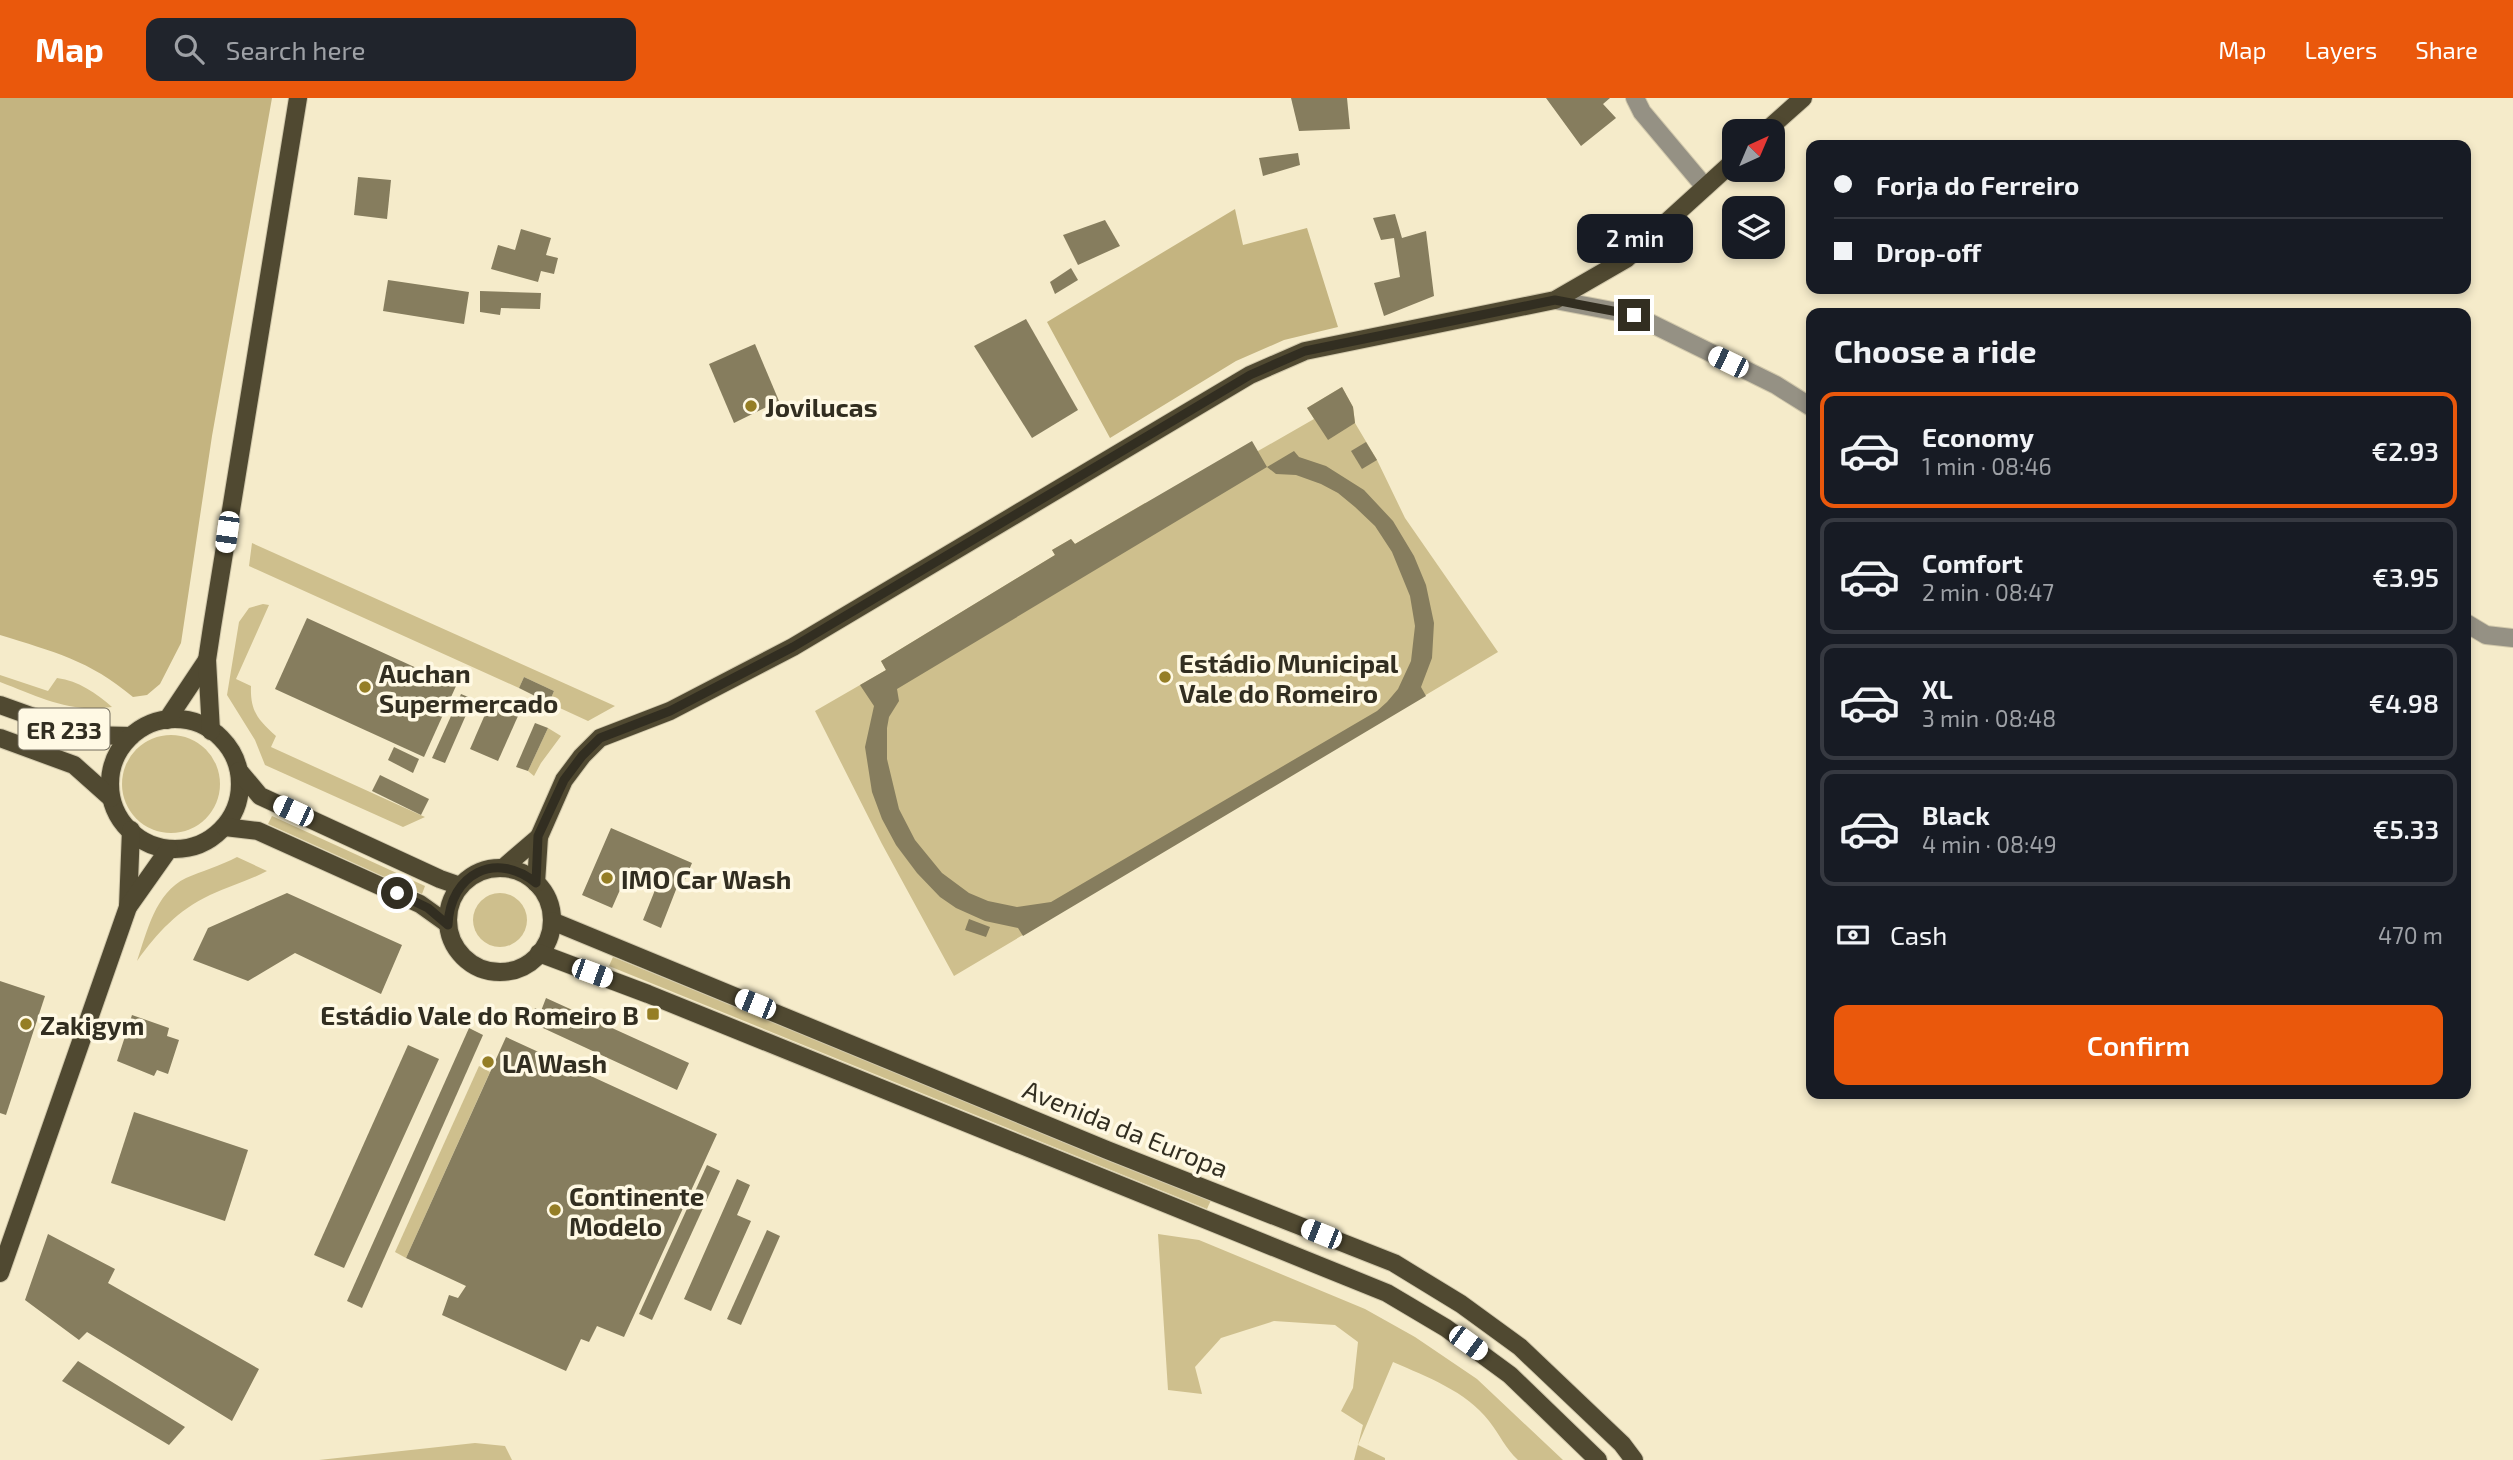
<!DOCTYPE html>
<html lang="en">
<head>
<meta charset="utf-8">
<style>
  body { margin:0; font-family:"Exo 2",sans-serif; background:#20242c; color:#f1f3f6; height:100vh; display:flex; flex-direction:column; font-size:26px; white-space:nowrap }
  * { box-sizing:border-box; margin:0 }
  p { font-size:23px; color:#9ea1a6 }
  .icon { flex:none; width:38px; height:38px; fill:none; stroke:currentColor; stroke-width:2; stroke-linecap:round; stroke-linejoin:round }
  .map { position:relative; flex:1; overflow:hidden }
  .drawer { position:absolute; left:1806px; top:210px; width:665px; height:791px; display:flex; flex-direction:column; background:#171b24; border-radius:14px; box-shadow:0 4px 10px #0003 }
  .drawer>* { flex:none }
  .hud { position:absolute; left:1806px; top:42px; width:665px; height:154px; border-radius:14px; box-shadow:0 4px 10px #0003; display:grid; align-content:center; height:154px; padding:0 28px; background:#171b24 }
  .needle { width:46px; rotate:44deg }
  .buttons { position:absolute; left:1722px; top:21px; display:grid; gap:14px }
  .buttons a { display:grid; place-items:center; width:63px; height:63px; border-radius:14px; background:#171b24; box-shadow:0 4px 10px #0003; font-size:35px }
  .end { position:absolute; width:32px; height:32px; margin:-16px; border:9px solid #322e21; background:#fff; box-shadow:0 0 0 4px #fff }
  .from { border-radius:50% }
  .bubble { position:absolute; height:49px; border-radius:14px; background:#171b24; box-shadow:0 4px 10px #0003; font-size:23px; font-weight:600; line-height:49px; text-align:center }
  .car { position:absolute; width:21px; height:42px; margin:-21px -10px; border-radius:9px; box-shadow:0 0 5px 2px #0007; background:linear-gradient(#fff 24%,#345 0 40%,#fff 0 76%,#345 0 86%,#fff 0) }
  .hud b { display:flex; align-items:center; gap:24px; height:66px; font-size:26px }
  .hud b+b { border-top:2px solid #363941 }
  .hud i { width:18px; height:18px; background:#f1f3f6 }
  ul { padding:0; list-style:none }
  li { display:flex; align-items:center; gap:21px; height:116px; margin:0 14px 10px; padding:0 14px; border:4px solid #363941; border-radius:14px }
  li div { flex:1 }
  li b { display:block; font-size:26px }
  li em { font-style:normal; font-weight:600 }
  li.current { border-color:#ea580c }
  li>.icon { width:63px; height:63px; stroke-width:1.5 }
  h2 { padding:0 28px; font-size:32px; line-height:84px }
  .pay { display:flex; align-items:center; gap:18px; height:77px; padding:0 28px; font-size:26px }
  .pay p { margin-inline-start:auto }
  .primary-button { display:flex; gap:14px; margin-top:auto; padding:14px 28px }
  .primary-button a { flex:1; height:80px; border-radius:14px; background:#ea580c; color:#fff; font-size:28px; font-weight:600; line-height:80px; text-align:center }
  header { display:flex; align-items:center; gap:42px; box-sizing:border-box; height:98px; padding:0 35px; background:#ea580c; color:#fff }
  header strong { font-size:33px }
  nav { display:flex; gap:38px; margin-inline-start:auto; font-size:24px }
  .search { width:490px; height:63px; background:#20242c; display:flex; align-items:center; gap:18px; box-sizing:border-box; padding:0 24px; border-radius:14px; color:#9ea1a6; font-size:26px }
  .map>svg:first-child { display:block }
  .green { fill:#cebf8d }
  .forest { fill:#c4b480 }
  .building { fill:#867d5e }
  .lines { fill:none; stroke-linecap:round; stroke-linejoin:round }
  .minor-casing { stroke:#d2c9ac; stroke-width:20 }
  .major-casing { stroke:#d2c9ac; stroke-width:20 }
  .minor { stroke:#959184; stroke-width:18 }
  .major { stroke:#504931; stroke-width:18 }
  .route { stroke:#322e21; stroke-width:9 }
  .poi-dot { fill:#957e25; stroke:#fff9e4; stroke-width:2.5 }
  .labels { text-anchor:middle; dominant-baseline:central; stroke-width:7; stroke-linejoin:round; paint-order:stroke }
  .shield { fill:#fff9e4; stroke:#706b5c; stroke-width:2 }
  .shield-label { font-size:24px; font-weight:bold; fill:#322e21 }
  .poi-label { font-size:26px; font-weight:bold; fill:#322e21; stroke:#fff9e4; text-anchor:start }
  .street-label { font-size:26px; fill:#322e21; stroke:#fff9e4 }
</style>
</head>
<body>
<header>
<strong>Map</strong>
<div class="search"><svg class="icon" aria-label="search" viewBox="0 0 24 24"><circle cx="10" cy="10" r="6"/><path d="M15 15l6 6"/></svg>Search here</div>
<nav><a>Map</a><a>Layers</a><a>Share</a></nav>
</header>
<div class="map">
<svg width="2513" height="1362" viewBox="0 0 2513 1362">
  <rect width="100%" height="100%" fill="#f5ebca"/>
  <g class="green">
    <polygon points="1342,289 1353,309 1355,325 1377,362 1405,420 1498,554 954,878 882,746 815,613 886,572 881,563 1055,457 1052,452 1071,441 1075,446 1145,405 1146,406 1258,353 1314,321 1307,310"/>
    <polygon points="252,445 615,608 588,623 549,605 554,593 524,579 519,590 249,468"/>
    <path d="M 263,506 L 269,507 L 236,581 L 251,588 C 250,613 258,622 276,638 L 271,649 L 425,719 L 403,729 L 265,667 L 255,642 L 227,597 L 239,524 L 249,510 Z"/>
    <path d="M 0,577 L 48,593 L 57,580 C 79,583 96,595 112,609 C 68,615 40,599 0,584 Z"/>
    <polygon points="548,630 561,638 541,665 534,678 528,673"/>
    <circle cx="171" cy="686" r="49"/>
    <polygon points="272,718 425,788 422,796 268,726"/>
    <path d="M 237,759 L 267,773 C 248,783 229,788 210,797 C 178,812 157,835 137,863 C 147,834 155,795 186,780 C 202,773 220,768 237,759 Z"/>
    <circle cx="500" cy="822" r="27"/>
    <polygon points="613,859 1211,1102 1207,1111 609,868"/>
    <polygon points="479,968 490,974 406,1160 395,1154"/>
    <path d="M 1158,1136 L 1199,1142 L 1365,1211 L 1415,1239 L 1477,1281 L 1563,1362 L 1518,1362 C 1505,1350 1500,1337 1489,1323 C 1466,1293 1427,1279 1393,1264 L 1358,1347 L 1385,1360 L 1385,1362 L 1354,1362 L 1363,1327 L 1341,1313 L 1353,1290 L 1358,1244 L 1335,1227 L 1274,1223 L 1221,1240 L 1195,1269 L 1202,1296 L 1168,1292 Z"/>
    <polygon points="475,1345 505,1348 512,1362 319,1362"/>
  </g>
  <g class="forest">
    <path d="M 0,0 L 272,0 L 212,338 L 181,545 L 160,586 L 147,597 L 133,599 C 89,562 54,554 0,537 Z"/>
    <polygon points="1235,111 1243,147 1307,130 1338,229 1284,242 1236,263 1110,340 1047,224"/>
  </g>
  <g class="building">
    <polygon points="1291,0 1347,0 1350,31 1299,33"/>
    <polygon points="1546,0 1610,0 1603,6 1616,20 1581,48"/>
    <polygon points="1298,55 1300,67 1263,78 1259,60"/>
    <polygon points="358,79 391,82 387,121 354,117"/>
    <polygon points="1395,116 1402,140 1426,133 1434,198 1384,218 1374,185 1400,179 1394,140 1381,142 1373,120"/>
    <polygon points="1105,122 1120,148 1078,167 1063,137"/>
    <polygon points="521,131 551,140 546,157 558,160 554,176 541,173 538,184 491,171 498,147 515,152"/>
    <polygon points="1071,170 1078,182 1055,196 1050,184"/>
    <polygon points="388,182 469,194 464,226 383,213"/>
    <polygon points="480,193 541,195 540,211 501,210 500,217 480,214"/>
    <polygon points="1026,221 1078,312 1032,340 974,248"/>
    <polygon points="755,246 779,303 734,325 709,266"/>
    <polygon points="1342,289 1353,309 1355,325 1328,342 1307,310"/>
    <polygon points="1252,343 1267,369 897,591 899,603 889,619 887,630 887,661 899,711 915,742 942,775 969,795 988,803 1017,809 1051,804 1377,613 1387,604 1398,591 1411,563 1415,528 1410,498 1392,454 1375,428 1355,409 1338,395 1321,386 1296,377 1276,376 1267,369 1294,353 1299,359 1326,368 1364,392 1393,423 1414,458 1426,487 1434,525 1432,560 1421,589 1426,598 1023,838 1018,830 985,823 956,810 940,799 917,775 896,747 882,721 872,694 865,649 874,608 860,587 886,572 881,563 1055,457 1052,452 1071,441 1075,446"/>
    <polygon points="1366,344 1377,362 1362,371 1351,353"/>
    <polygon points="307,520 456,588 424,659 275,591"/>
    <polygon points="524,579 554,593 549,605 519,590"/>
    <polygon points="461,596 473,601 445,665 432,660"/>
    <polygon points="490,605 518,618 498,663 470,651"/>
    <polygon points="535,625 548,630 528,673 516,669"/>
    <polygon points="394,649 419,661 413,675 388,662"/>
    <polygon points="380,677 429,701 421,717 372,693"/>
    <polygon points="611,730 692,765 681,791 677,789 661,830 643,822 659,782 630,769 612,810 582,797"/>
    <polygon points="287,795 402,847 381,896 295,855 248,883 193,862 208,830"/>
    <polygon points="969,821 990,829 986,839 965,832"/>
    <polygon points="0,883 45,898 6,1017 0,1015"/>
    <polygon points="546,900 689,965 677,992 530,924 535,910 541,913"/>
    <polygon points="132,917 169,930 167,938 179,942 168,976 157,972 154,978 117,963"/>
    <polygon points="469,930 483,937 362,1210 347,1203"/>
    <polygon points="506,939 717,1036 624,1239 597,1228 589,1244 581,1241 566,1273 442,1217 449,1197 458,1200 466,1188 406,1160"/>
    <polygon points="408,947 439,961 344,1170 314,1157"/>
    <polygon points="134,1014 248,1052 225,1123 111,1085"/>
    <polygon points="707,1067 720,1073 652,1222 639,1216"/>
    <polygon points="737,1081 750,1087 737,1117 751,1123 711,1213 684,1201"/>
    <polygon points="767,1132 780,1138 741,1227 727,1221"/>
    <polygon points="48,1136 115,1171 108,1185 259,1271 232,1323 87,1234 79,1242 25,1202"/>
    <polygon points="78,1263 185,1329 169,1347 62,1283"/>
  </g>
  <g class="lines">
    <g class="minor-casing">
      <g id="minor">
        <polyline points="1635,0 1642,14 1705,89"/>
        <polyline points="1555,202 1634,217 1776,287 1811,309"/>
        <polyline points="2466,525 2486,537 2513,540"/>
      </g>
    </g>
    <g class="major-casing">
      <g id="major">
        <polyline points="1766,33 1803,0"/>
        <polyline points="0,607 84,637 131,638"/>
        <circle cx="175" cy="686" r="65"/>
        <polyline points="167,622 207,562"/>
        <polyline points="211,633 207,562 212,529 298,0"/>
        <polyline points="0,640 74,667 111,700"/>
        <polyline points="239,673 260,698 440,781 460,788"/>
        <polyline points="225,729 258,733 420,806 448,826"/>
        <polyline points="503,770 539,739"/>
        <circle cx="500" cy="822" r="52"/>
        <polyline points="536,785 539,739 564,682 582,658 600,640 670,613 793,549 1250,277 1305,253 1555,202 1626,161 1734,63"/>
        <polyline points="128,809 131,732"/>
        <polyline points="552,823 1107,1052 1394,1165 1461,1206 1520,1249 1622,1346 1634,1362"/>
        <polyline points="539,855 648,896 1387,1195 1446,1230 1510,1277 1598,1362"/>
        <polyline points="0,1175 128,809 169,751"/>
      </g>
    </g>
    <use href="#minor" class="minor"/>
    <use href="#major" class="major"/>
  </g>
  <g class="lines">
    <path class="route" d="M 397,795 L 428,810 L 448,827 C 450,776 496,752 536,785 L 538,738 L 564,682 L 582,658 L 600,640 L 670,613 L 793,549 L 1250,277 L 1305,253 L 1555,202 L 1634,217"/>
  </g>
  <g class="poi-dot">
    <circle cx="751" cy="308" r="7"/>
    <circle cx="1165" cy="579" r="7"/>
    <circle cx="365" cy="589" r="7"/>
    <circle cx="607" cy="780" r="7"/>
    <rect x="646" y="909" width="14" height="14" rx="3.5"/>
    <circle cx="26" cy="926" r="7"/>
    <circle cx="488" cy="964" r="7"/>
    <circle cx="555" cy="1112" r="7"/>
  </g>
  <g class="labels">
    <rect class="shield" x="18.5" y="610.5" width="91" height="41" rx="5"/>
    <g class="shield-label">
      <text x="64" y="631">ER 233</text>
    </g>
    <g class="poi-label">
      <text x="765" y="308">Jovilucas</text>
      <text x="1179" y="564">Estádio Municipal<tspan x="1179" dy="30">Vale do Romeiro</tspan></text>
      <text x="379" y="574">Auchan<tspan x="379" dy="30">Supermercado</tspan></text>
      <text x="621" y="780">IMO Car Wash</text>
      <text x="639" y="916" text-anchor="end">Estádio Vale do Romeiro B</text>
      <text x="40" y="926">Zakigym</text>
      <text x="502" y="964">LA Wash</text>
      <text x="569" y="1097">Continente<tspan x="569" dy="30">Modelo</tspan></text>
    </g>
    <g class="street-label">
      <text transform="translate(1126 1030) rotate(22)">Avenida da Europa</text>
    </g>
  </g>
</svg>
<div class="buttons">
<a><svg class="needle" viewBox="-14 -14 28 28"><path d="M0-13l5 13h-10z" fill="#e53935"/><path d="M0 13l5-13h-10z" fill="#9ea1a6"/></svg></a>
<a><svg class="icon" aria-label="layers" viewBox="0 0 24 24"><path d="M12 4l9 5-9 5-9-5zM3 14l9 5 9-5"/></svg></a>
</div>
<i class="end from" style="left:397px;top:795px"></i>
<i class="end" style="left:1634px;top:217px"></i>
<div class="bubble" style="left:1577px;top:116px;width:116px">2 min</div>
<i class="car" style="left:1728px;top:264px;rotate:296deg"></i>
<i class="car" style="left:227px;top:434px;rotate:188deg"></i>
<i class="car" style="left:293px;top:713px;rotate:295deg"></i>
<i class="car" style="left:592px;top:875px;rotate:110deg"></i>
<i class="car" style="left:755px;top:906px;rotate:292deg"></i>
<i class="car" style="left:1321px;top:1136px;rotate:292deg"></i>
<i class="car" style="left:1468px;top:1245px;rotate:126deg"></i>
<div class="hud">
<b><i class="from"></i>Forja do Ferreiro</b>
<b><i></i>Drop-off</b>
</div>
<section class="drawer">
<h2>Choose a ride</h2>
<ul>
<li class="current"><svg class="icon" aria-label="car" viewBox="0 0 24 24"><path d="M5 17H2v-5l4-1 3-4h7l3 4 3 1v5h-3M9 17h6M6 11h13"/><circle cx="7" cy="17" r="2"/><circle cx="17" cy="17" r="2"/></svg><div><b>Economy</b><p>1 min · 08:46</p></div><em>€2.93</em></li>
<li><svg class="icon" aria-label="car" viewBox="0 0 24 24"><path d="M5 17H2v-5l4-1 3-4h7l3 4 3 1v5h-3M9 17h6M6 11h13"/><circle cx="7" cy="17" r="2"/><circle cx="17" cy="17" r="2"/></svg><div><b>Comfort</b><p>2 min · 08:47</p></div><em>€3.95</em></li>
<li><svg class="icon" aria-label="car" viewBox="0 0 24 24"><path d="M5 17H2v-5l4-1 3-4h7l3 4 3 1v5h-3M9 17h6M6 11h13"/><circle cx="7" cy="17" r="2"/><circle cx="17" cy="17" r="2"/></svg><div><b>XL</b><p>3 min · 08:48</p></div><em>€4.98</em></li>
<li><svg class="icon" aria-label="car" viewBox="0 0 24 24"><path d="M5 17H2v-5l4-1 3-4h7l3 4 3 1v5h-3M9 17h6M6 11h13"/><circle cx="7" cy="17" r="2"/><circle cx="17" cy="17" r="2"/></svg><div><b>Black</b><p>4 min · 08:49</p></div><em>€5.33</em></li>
</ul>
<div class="pay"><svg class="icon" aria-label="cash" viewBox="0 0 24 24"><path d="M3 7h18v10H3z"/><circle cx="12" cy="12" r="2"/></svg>Cash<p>470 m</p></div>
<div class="primary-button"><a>Confirm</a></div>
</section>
</div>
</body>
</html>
